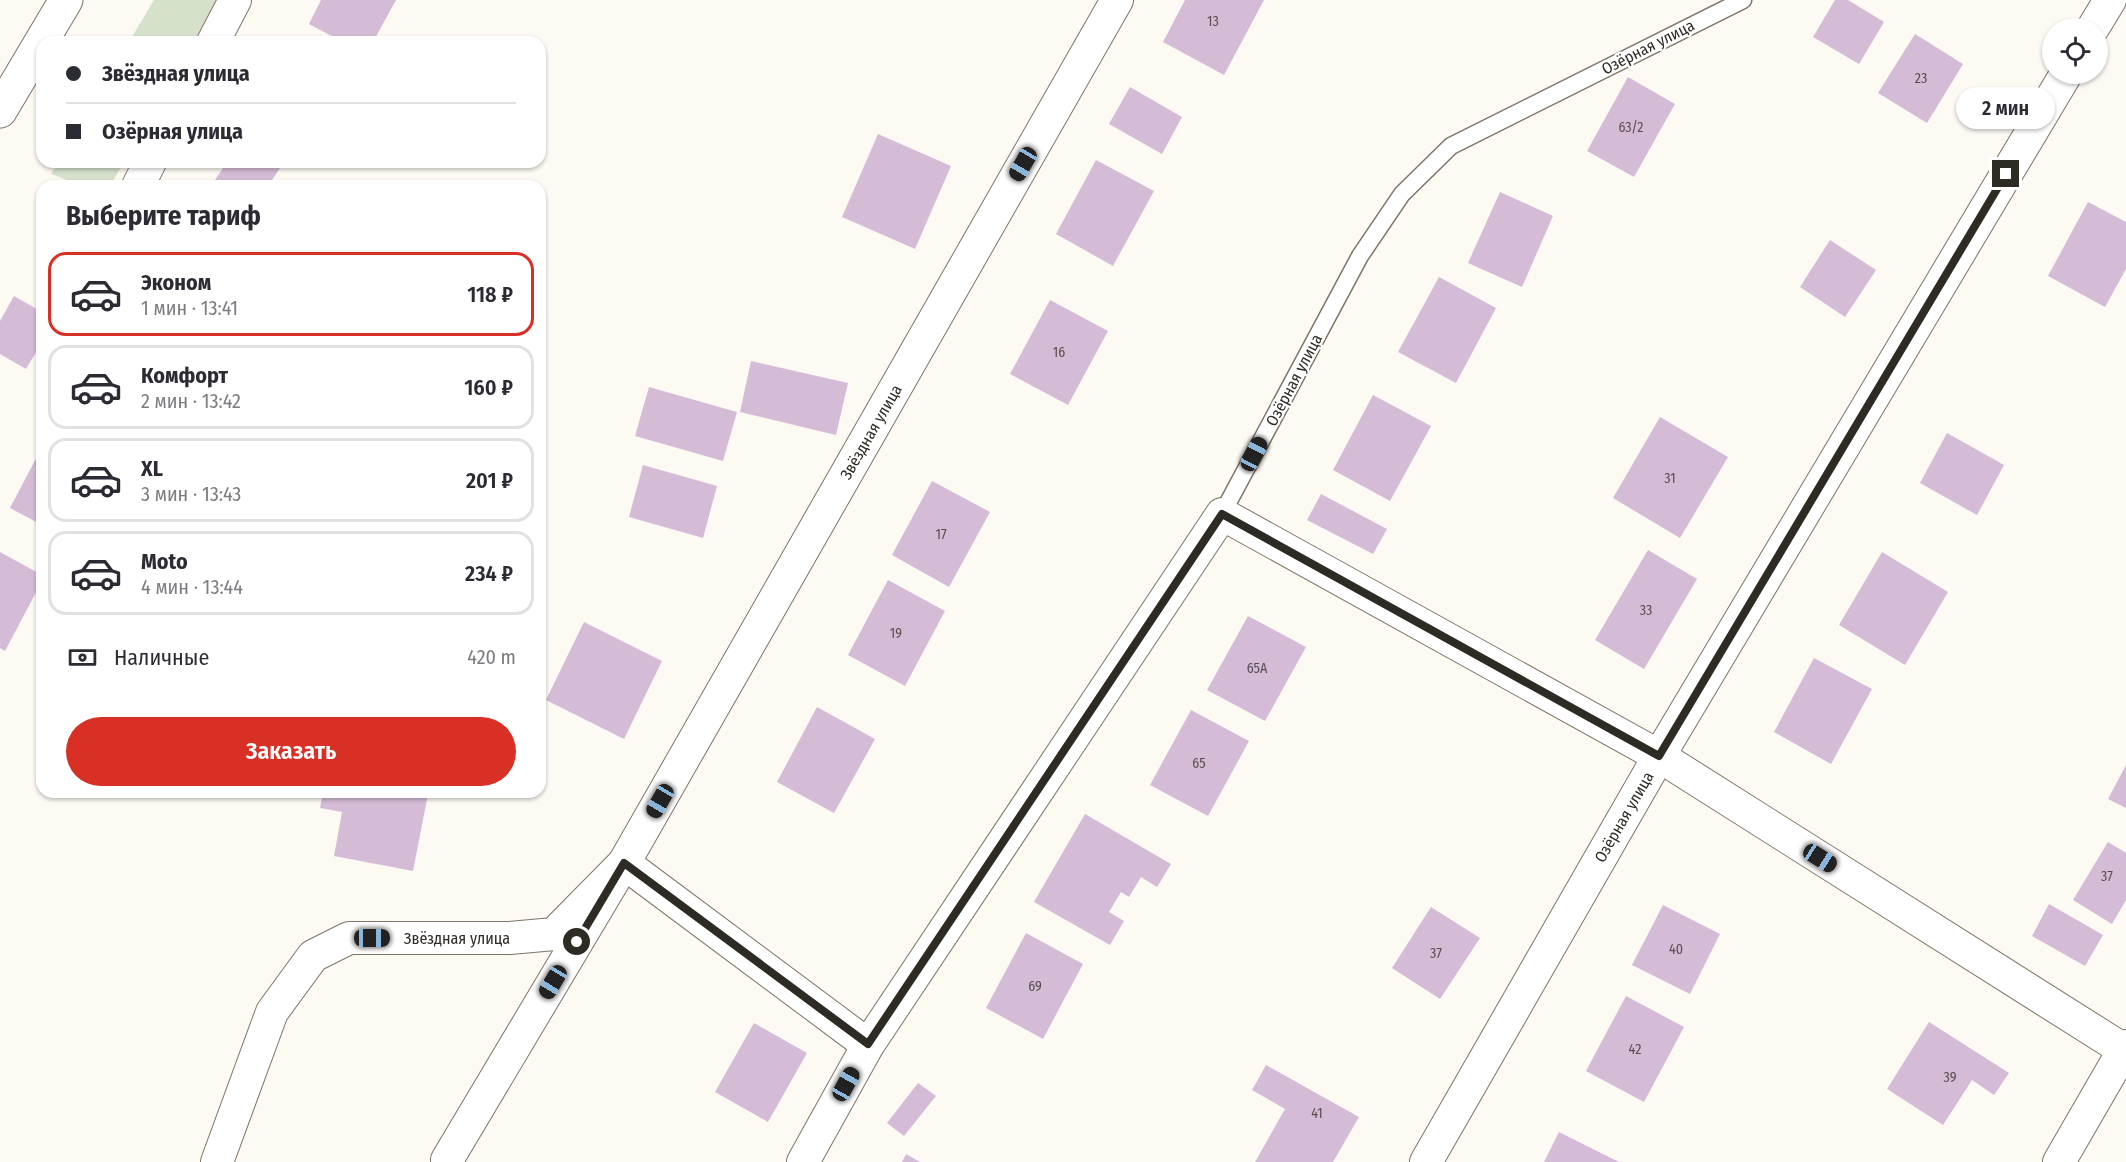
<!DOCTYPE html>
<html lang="ru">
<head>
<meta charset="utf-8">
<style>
  body { margin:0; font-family:"Fira Sans Condensed",sans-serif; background:#f2f2f3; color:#2b2b33; height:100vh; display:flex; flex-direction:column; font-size:22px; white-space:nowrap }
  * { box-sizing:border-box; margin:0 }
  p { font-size:20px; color:#7c7c81 }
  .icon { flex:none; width:33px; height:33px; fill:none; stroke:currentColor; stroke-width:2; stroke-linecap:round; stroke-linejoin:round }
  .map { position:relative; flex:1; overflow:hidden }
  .side { position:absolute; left:36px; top:180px; width:510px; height:618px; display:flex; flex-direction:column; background:#fff; border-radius:18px; box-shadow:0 2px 4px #0004 }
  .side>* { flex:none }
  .guide { position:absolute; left:36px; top:36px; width:510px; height:132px; border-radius:18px; box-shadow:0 2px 4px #0004; display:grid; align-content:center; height:132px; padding:0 30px; background:#fff }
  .tools { position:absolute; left:2042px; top:18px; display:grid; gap:12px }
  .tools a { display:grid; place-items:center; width:66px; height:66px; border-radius:50%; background:#fff; box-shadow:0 2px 4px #0004; font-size:30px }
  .end { position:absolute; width:27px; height:27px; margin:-14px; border:8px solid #2e2a24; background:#fff; box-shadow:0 0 0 3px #fff }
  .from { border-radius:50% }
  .bubble { position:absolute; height:42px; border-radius:21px; background:#fff; box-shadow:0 2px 4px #0004; font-size:20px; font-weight:600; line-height:42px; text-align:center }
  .car { position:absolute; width:18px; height:36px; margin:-18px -9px; border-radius:8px; box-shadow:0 0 4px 2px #0007; background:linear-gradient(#222 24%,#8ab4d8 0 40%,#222 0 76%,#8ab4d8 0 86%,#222 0) }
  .guide b { display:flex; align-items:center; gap:21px; height:57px; font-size:22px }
  .guide b+b { border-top:2px solid #e1e1e2 }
  .guide i { width:15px; height:15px; background:#2b2b33 }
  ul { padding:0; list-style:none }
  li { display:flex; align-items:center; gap:18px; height:84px; margin:0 12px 9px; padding:0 18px; border:3px solid #e1e1e2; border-radius:18px }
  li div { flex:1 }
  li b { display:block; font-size:22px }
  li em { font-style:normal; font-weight:600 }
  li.on { border-color:#d93025 }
  li>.icon { width:54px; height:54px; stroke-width:1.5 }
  h2 { padding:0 30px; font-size:27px; line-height:72px }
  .pay { display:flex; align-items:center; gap:15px; height:66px; padding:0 30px; font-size:22px }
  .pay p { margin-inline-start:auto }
  .cta { display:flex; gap:12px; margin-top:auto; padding:12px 30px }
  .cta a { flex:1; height:69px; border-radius:36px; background:#d93025; color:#fff; font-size:24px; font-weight:600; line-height:69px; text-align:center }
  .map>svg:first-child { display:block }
  .green { fill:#d5e1cb }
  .building { fill:#d5bcd6 }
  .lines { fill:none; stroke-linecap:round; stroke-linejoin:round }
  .lane-casing { stroke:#7e7468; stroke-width:19 }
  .street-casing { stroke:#7e7468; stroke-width:34 }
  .highway-casing { stroke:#7e7468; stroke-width:35 }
  .lane { stroke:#fff; stroke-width:16 }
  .street { stroke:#fff; stroke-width:32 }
  .highway { stroke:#fff; stroke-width:33 }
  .route { stroke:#2e2a24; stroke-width:8 }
  .labels { text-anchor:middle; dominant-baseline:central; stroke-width:4.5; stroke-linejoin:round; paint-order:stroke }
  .number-label { font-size:14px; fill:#584e50 }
  .street-label { font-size:16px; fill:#2e2a24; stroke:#fff }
</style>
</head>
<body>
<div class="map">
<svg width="2126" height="1162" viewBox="0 0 2126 1162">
  <rect width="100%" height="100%" fill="#fdf9f3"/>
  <g class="green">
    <polygon points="154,0 218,0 193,42 129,42"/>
    <polygon points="58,162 124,162 110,186 83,186 51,174"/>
  </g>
  <g class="building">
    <polygon points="321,0 396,0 373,42 343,42 309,24"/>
    <polygon points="1185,0 1264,0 1224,75 1163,42"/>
    <polygon points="1835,0 1848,0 1884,22 1859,64 1813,37"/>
    <polygon points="1915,34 1963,64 1927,123 1878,93"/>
    <polygon points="1628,77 1675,104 1634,177 1587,151"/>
    <polygon points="1130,87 1182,117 1162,154 1109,124"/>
    <polygon points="878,134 951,166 915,249 842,217"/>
    <polygon points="1096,160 1154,191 1113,266 1056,234"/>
    <polygon points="227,162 284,162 268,186 211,186"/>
    <polygon points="1500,192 1553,216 1522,287 1468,263"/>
    <polygon points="2088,202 2126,222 2126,269 2105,307 2048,276"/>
    <polygon points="1830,240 1876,270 1845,317 1800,287"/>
    <polygon points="1439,277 1496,308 1456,383 1398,352"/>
    <polygon points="14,296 42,312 42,342 26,369 0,354 0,321"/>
    <polygon points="1050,300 1108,331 1068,405 1010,374"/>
    <polygon points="751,361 848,383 836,435 740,412"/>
    <polygon points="649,387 737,412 723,461 635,436"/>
    <polygon points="1373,395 1431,426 1390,501 1333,470"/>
    <polygon points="1660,417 1728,457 1680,538 1613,498"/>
    <polygon points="1947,433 2004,465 1977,515 1920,483"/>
    <polygon points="42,447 42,525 10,508"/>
    <polygon points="643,465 717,486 703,538 629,517"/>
    <polygon points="932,481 990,512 949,587 892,555"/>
    <polygon points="1321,494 1387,529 1373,554 1307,520"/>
    <polygon points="1648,550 1697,579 1644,669 1595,640"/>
    <polygon points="0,552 42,575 42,581 5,651 0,648"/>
    <polygon points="1882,552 1948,592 1905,665 1839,625"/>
    <polygon points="888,580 945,611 905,686 848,655"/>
    <polygon points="1248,616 1306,647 1265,721 1207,690"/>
    <polygon points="584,622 662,661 624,739 546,700"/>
    <polygon points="1814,658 1872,689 1831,764 1774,732"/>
    <polygon points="817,707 875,739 834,813 777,782"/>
    <polygon points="1191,710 1249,741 1208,816 1150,785"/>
    <polygon points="2126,765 2126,808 2108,799"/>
    <polygon points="323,792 418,792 428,794 413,871 334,856 342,812 320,808"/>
    <polygon points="1085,814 1171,864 1157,887 1141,877 1129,897 1121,892 1109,912 1124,921 1110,945 1034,902"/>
    <polygon points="2108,842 2126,853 2126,900 2112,924 2073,900"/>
    <polygon points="2049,904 2103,935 2085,966 2032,936"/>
    <polygon points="1663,905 1720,934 1690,994 1632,965"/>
    <polygon points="1431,907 1480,938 1440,999 1392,968"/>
    <polygon points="1026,933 1083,964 1043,1039 986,1008"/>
    <polygon points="1626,996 1684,1027 1644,1102 1586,1071"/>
    <polygon points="1929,1022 2009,1073 1994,1095 1972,1080 1943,1125 1887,1089"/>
    <polygon points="754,1023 807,1053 768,1122 715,1092"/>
    <polygon points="1266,1065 1359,1117 1333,1162 1255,1162 1285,1109 1252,1090"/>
    <polygon points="918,1083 936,1096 904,1136 887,1123"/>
    <polygon points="1559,1132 1619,1162 1544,1162"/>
    <polygon points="906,1154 920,1162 902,1162"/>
  </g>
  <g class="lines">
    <g class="lane-casing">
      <polyline id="lane" points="1222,514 1360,256 1402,194 1451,146 1743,0"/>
    </g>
    <g class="street-casing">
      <g id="street">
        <polyline points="2093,28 2110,0"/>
        <polyline points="213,42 235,0"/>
        <polyline points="138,186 150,162"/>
        <polyline points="447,1160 624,863 1117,0"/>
        <polyline points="217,1162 272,1012 313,956 349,938 510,938 554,934 624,863 868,1045"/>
        <polyline points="803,1162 868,1045 1222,514 1659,756 2124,1050"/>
        <polyline points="1426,1162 1659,756 2066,74"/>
        <polyline points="2059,1162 2126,1046"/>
      </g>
    </g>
    <g class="highway-casing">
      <polyline id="highway" points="0,111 66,0"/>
    </g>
    <use href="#lane" class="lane"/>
    <use href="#street" class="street"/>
    <use href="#highway" class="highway"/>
  </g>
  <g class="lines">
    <polyline class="route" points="577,942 624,863 868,1044 1222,514 1659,756 2006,174"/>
  </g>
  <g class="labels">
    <g class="number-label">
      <text x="1213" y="21">13</text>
      <text x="1921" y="78">23</text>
      <text x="1631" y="127">63/2</text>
      <text x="1059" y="352">16</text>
      <text x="1670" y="478">31</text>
      <text x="941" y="534">17</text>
      <text x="1646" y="610">33</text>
      <text x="896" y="633">19</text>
      <text x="1257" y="668">65А</text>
      <text x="1199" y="763">65</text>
      <text x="2107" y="876">37</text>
      <text x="1676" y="949">40</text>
      <text x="1436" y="953">37</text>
      <text x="1035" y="986">69</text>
      <text x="1635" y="1049">42</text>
      <text x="1950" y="1077">39</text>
      <text x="1317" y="1113">41</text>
    </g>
    <g class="street-label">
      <text transform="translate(1648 47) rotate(-27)">Озёрная улица</text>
      <text transform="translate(1294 380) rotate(-62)">Озёрная улица</text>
      <text transform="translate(871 432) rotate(-60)">Звёздная улица</text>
      <text transform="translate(1624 817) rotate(-60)">Озёрная улица</text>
      <text x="457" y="938">Звёздная улица</text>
    </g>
  </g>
</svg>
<div class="tools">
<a><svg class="icon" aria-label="locate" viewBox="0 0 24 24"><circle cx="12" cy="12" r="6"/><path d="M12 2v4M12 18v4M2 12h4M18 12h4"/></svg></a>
</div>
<i class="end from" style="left:577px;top:942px"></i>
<i class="end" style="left:2006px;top:174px"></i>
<div class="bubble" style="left:1956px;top:87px;width:99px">2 мин</div>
<i class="car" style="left:1023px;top:164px;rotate:210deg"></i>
<i class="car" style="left:1254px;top:454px;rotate:28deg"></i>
<i class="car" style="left:660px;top:801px;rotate:210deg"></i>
<i class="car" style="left:1820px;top:858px;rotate:122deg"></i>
<i class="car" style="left:372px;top:938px;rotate:90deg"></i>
<i class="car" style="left:553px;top:982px;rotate:211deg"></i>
<i class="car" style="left:846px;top:1084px;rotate:29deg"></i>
<div class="guide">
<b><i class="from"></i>Звёздная улица</b>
<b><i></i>Озёрная улица</b>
</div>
<section class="side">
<h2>Выберите тариф</h2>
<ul>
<li class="on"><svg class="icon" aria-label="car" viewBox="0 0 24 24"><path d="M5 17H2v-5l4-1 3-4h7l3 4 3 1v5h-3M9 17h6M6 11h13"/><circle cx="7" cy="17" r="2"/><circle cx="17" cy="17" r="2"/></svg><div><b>Эконом</b><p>1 мин · 13:41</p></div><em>118 ₽</em></li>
<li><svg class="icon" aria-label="car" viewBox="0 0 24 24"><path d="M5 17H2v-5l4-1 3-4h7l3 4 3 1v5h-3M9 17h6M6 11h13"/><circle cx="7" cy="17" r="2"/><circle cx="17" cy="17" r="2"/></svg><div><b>Комфорт</b><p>2 мин · 13:42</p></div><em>160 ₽</em></li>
<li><svg class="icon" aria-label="car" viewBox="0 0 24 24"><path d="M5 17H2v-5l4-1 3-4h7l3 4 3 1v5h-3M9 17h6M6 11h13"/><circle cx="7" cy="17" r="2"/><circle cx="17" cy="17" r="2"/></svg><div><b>XL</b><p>3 мин · 13:43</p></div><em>201 ₽</em></li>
<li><svg class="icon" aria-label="car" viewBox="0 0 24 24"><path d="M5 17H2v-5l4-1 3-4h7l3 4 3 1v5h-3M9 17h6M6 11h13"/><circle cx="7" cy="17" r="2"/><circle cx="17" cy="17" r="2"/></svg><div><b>Moto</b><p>4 мин · 13:44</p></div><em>234 ₽</em></li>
</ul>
<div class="pay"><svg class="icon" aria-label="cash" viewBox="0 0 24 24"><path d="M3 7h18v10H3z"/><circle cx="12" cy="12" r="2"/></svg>Наличные<p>420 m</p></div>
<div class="cta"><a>Заказать</a></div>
</section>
</div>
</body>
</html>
